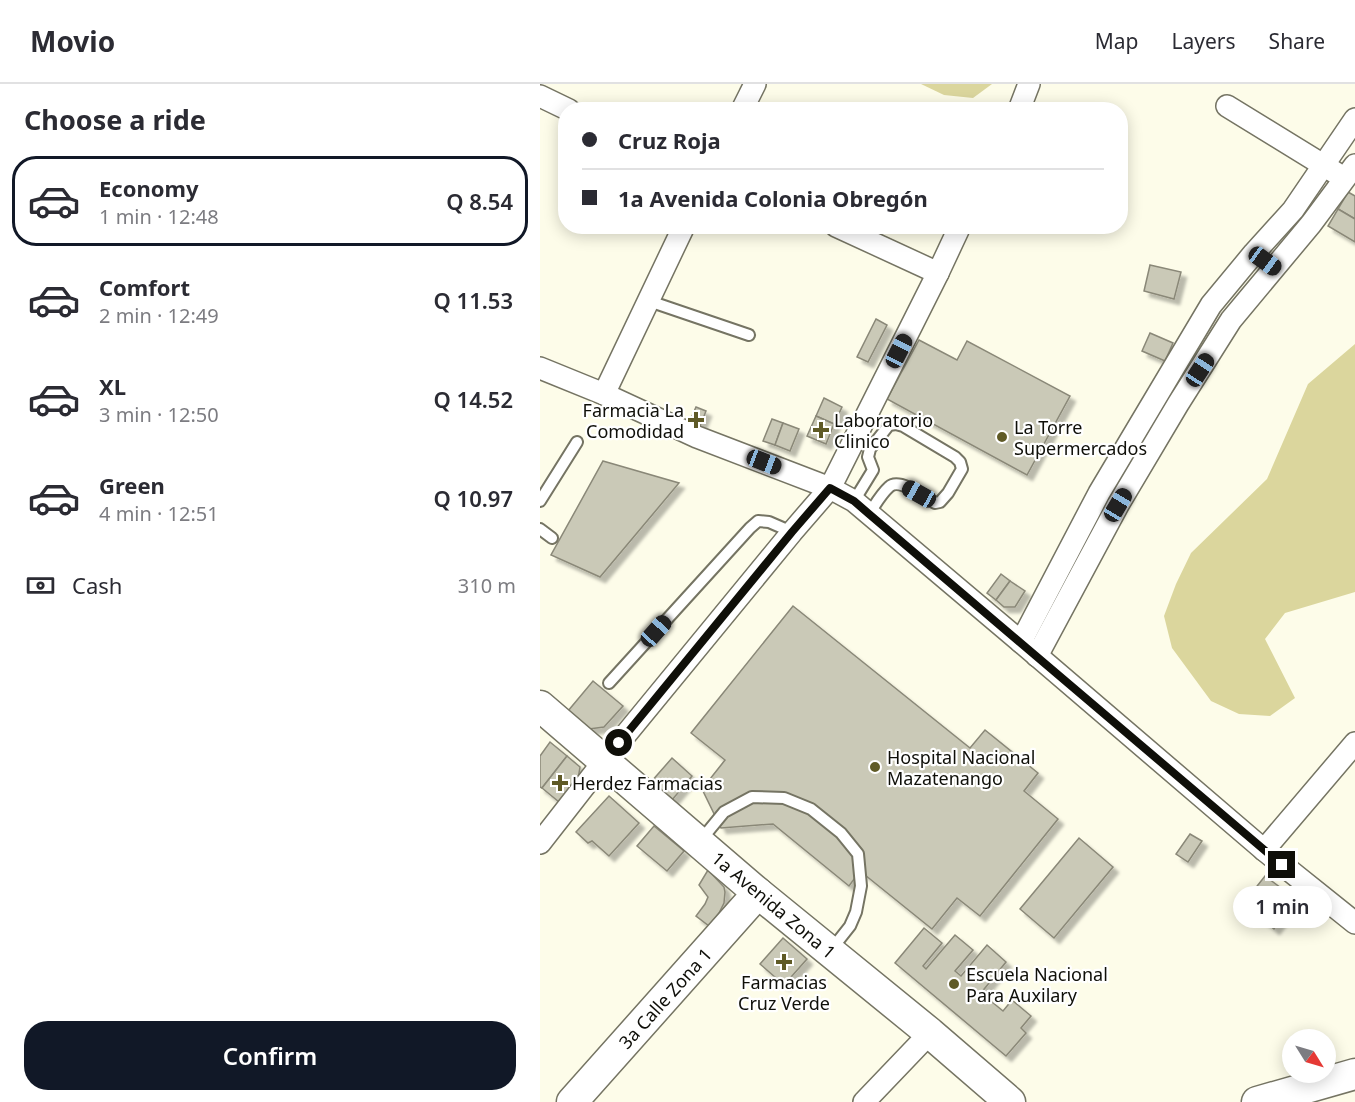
<!DOCTYPE html>
<html lang="en">
<head>
<meta charset="utf-8">
<style>
  body { margin:0; font-family:"Noto Sans",sans-serif; background:#f7f7f7; color:#2b2b33; height:100vh; display:flex; flex-direction:column; font-size:22px; white-space:nowrap }
  * { box-sizing:border-box; margin:0 }
  p { font-size:20px; color:#7c7c81 }
  .icon { flex:none; width:33px; height:33px; fill:none; stroke:currentColor; stroke-width:2; stroke-linecap:round; stroke-linejoin:round }
  .map { position:relative; flex:1; overflow:hidden }
  .panel { display:flex; flex-direction:column; background:#fff; width:540px }
  .panel>* { flex:none }
  .top-card { position:absolute; left:18px; top:18px; width:570px; height:132px; border-radius:24px; box-shadow:0 3px 15px #0003; display:grid; align-content:center; height:132px; padding:0 24px; background:#fff }
  .needle { width:39px; rotate:127deg }
  .controls { position:absolute; left:742px; top:945px; display:grid; gap:12px }
  .controls a { display:grid; place-items:center; width:54px; height:54px; border-radius:50%; background:#fff; box-shadow:0 3px 15px #0003; font-size:30px }
  .end { position:absolute; width:27px; height:27px; margin:-14px; border:8px solid #0f0f09; background:#fff; box-shadow:0 0 0 3px #fff }
  .from { border-radius:50% }
  .bubble { position:absolute; height:42px; border-radius:21px; background:#fff; box-shadow:0 3px 15px #0003; font-size:20px; font-weight:600; line-height:42px; text-align:center }
  .car { position:absolute; width:18px; height:36px; margin:-18px -9px; border-radius:8px; box-shadow:0 0 4px 2px #0007; background:linear-gradient(#222 24%,#8ab4d8 0 40%,#222 0 76%,#8ab4d8 0 86%,#222 0) }
  .top-card b { display:flex; align-items:center; gap:21px; height:57px; font-size:22px }
  .top-card b+b { border-top:2px solid #e1e1e2 }
  .top-card i { width:15px; height:15px; background:#2b2b33 }
  ul { padding:0; list-style:none }
  li { display:flex; align-items:center; gap:18px; height:90px; margin:0 12px 9px; padding:0 12px; border:3px solid transparent; border-radius:24px }
  li div { flex:1 }
  li b { display:block; font-size:22px }
  li em { font-style:normal; font-weight:600 }
  li.selected { border-color:#111827 }
  li>.icon { width:54px; height:54px; stroke-width:1.5 }
  h2 { padding:0 24px; font-size:27px; line-height:72px }
  .pay { display:flex; align-items:center; gap:15px; height:66px; padding:0 24px; font-size:22px }
  .pay p { margin-inline-start:auto }
  .cta { display:flex; gap:12px; margin-top:auto; padding:12px 24px }
  .cta a { flex:1; height:69px; border-radius:24px; background:#111827; color:#fff; font-size:24px; font-weight:600; line-height:69px; text-align:center }
  header { display:flex; align-items:center; gap:36px; box-sizing:border-box; height:84px; padding:0 30px; background:#fff; border-bottom:2px solid #e1e1e2 }
  header strong { font-size:28px }
  nav { display:flex; gap:33px; margin-inline-start:auto; font-size:21px }
  main { display:flex; flex:1; min-height:0 }
  .map>svg:first-child { display:block }
  .green { fill:#dbd69d }
  .building { fill:#cac9b7; stroke:#8a8878; stroke-width:1.5; filter:url(#shadow) }
  .lines { fill:none; stroke-linecap:round; stroke-linejoin:round }
  .lane-casing { stroke:#757463; stroke-width:14 }
  .street-casing { stroke:#757463; stroke-width:24 }
  .secondary-casing { stroke:#757463; stroke-width:33 }
  .lane { stroke:#fff; stroke-width:10 }
  .street { stroke:#fff; stroke-width:21 }
  .secondary { stroke:#fff; stroke-width:30 }
  .route { stroke:#0f0f09; stroke-width:8 }
  .poi-dot { fill:#5f5a26; stroke:#fff; stroke-width:2 }
  .labels { text-anchor:middle; dominant-baseline:central; stroke-width:4.5; stroke-linejoin:round; paint-order:stroke }
  .poi-label { font-size:18px; fill:#0f0f09; stroke:#fff; text-anchor:start }
  .street-label { font-size:18px; fill:#0f0f09; stroke:#fff }
</style>
</head>
<body>
<header>
<strong>Movio</strong>
<nav><a>Map</a><a>Layers</a><a>Share</a></nav>
</header>
<main>
<section class="panel">
<h2>Choose a ride</h2>
<ul>
<li class="selected"><svg class="icon" aria-label="car" viewBox="0 0 24 24"><path d="M5 17H2v-5l4-1 3-4h7l3 4 3 1v5h-3M9 17h6M6 11h13"/><circle cx="7" cy="17" r="2"/><circle cx="17" cy="17" r="2"/></svg><div><b>Economy</b><p>1 min · 12:48</p></div><em>Q 8.54</em></li>
<li><svg class="icon" aria-label="car" viewBox="0 0 24 24"><path d="M5 17H2v-5l4-1 3-4h7l3 4 3 1v5h-3M9 17h6M6 11h13"/><circle cx="7" cy="17" r="2"/><circle cx="17" cy="17" r="2"/></svg><div><b>Comfort</b><p>2 min · 12:49</p></div><em>Q 11.53</em></li>
<li><svg class="icon" aria-label="car" viewBox="0 0 24 24"><path d="M5 17H2v-5l4-1 3-4h7l3 4 3 1v5h-3M9 17h6M6 11h13"/><circle cx="7" cy="17" r="2"/><circle cx="17" cy="17" r="2"/></svg><div><b>XL</b><p>3 min · 12:50</p></div><em>Q 14.52</em></li>
<li><svg class="icon" aria-label="car" viewBox="0 0 24 24"><path d="M5 17H2v-5l4-1 3-4h7l3 4 3 1v5h-3M9 17h6M6 11h13"/><circle cx="7" cy="17" r="2"/><circle cx="17" cy="17" r="2"/></svg><div><b>Green</b><p>4 min · 12:51</p></div><em>Q 10.97</em></li>
</ul>
<div class="pay"><svg class="icon" aria-label="cash" viewBox="0 0 24 24"><path d="M3 7h18v10H3z"/><circle cx="12" cy="12" r="2"/></svg>Cash<p>310 m</p></div>
<div class="cta"><a>Confirm</a></div>
</section>
<div class="map">
<svg width="815" height="1018" viewBox="0 0 815 1018">
  <defs>
    <filter id="shadow"><feDropShadow dx="5.5" dy="5.5" stdDeviation="1.5" flood-color="#0004"/></filter>
  </defs>
  <rect width="100%" height="100%" fill="#fdfce9"/>
  <g class="green">
    <polygon points="381,0 452,0 433,14 404,11"/>
    <polygon points="815,260 815,508 745,529 725,555 755,614 730,632 699,630 671,617 632,564 624,532 636,500 651,469 727,395 768,300"/>
  </g>
  <g class="building">
    <polygon points="808,108 815,112 815,135 798,125"/>
    <polygon points="798,125 815,135 815,158 788,142"/>
    <polygon points="610,181 641,188 634,215 604,207"/>
    <polygon points="336,235 347,241 328,278 317,273"/>
    <polygon points="610,249 633,259 625,277 602,267"/>
    <polygon points="379,256 417,276 427,257 530,312 487,391 347,315"/>
    <polygon points="284,314 302,323 294,340 276,332"/>
    <polygon points="156,323 166,327 157,350 146,346"/>
    <polygon points="276,332 294,340 286,360 267,352"/>
    <polygon points="232,335 243,339 235,361 223,357"/>
    <polygon points="243,339 259,345 250,367 235,361"/>
    <polygon points="63,377 139,399 60,493 11,471"/>
    <polygon points="461,490 470,497 456,516 447,509"/>
    <polygon points="470,497 485,507 475,523 464,523 456,516"/>
    <polygon points="253,522 430,664 445,646 498,689 484,707 518,735 440,832 417,814 392,845 320,787 309,802 233,740 181,744 162,705 185,676 151,649"/>
    <polygon points="53,597 83,622 64,643 49,645 28,627"/>
    <polygon points="10,658 27,672 2,704 0,703 0,672"/>
    <polygon points="27,672 40,683 38,695 19,718 2,704"/>
    <polygon points="132,674 152,692 132,716 111,698"/>
    <polygon points="69,712 99,739 69,772 52,757 48,759 36,748"/>
    <polygon points="114,742 144,767 127,787 97,762"/>
    <polygon points="650,750 662,757 648,778 636,770"/>
    <polygon points="539,754 573,783 514,854 480,825"/>
    <polygon points="168,786 184,803 185,808 184,819 179,829 169,842 156,832 165,820 168,813 159,801"/>
    <polygon points="725,792 757,816 734,845 703,820"/>
    <polygon points="384,844 402,859 383,882 386,885 415,851 433,866 415,887 421,892 447,861 466,878 441,909 463,927 472,916 491,932 481,944 486,949 466,972 355,879"/>
    <polygon points="243,854 267,875 244,901 220,880"/>
  </g>
  <g class="lines">
    <g class="lane-casing">
      <g id="lane">
        <polyline points="109,217 209,251"/>
        <polyline points="0,417 37,358"/>
        <path d="M 314,417 L 333,386 L 328,373 L 330,365 L 349,341 L 356,340 L 363,342 L 415,373 L 420,378 L 422,385 L 408,409 L 400,418 L 395,419 C 385,413 359,393 349,403 C 341,410 335,421 329,430"/>
        <polyline points="0,445 12,454"/>
        <polyline points="69,599 210,444 218,437 229,438 252,448"/>
        <polyline points="161,756 184,728 212,713 244,714 271,725 301,749 318,770 321,802 316,828 310,842 291,866"/>
      </g>
    </g>
    <g class="street-casing">
      <g id="street">
        <polyline points="0,12 29,26"/>
        <polyline points="687,22 796,89"/>
        <polyline points="202,26 215,0"/>
        <polyline points="479,26 489,0"/>
        <polyline points="296,142 398,189"/>
        <polyline points="0,284 64,310 157,353 290,404 314,417 481,558 724,766 815,839"/>
        <polyline points="64,310 144,142"/>
        <polyline points="481,558 559,409 671,221 714,169 753,126 815,35"/>
        <polyline points="497,572 578,421 638,320 691,236 771,140 815,81"/>
        <polyline points="0,759 64,677 252,448 290,404 398,189 420,142"/>
        <polyline points="724,766 815,659"/>
        <polyline points="324,1018 390,949"/>
      </g>
    </g>
    <g class="secondary-casing">
      <g id="secondary">
        <polyline points="0,622 218,809 390,949 470,1018"/>
        <polyline points="32,1018 218,809"/>
        <polyline points="717,1018 815,990"/>
      </g>
    </g>
    <use href="#lane" class="lane"/>
    <use href="#street" class="street"/>
    <use href="#secondary" class="secondary"/>
  </g>
  <g class="lines">
    <polyline class="route" points="79,659 252,448 290,404 314,417 329,430 742,781"/>
  </g>
  <g class="poi-dot">
    <path d="M153 327h6v6h6v6h-6v6h-6v-6h-6v-6h6z"/>
    <path d="M278 337h6v6h6v6h-6v6h-6v-6h-6v-6h6z"/>
    <circle cx="462" cy="353" r="6"/>
    <circle cx="335" cy="683" r="6"/>
    <path d="M17 690h6v6h6v6h-6v6h-6v-6h-6v-6h6z"/>
    <path d="M241 869h6v6h6v6h-6v6h-6v-6h-6v-6h6z"/>
    <circle cx="414" cy="900" r="6"/>
  </g>
  <g class="labels">
    <g class="poi-label">
      <text x="144" y="326" text-anchor="end">Farmacia La<tspan x="144" dy="21">Comodidad</tspan></text>
      <text x="294" y="336">Laboratorio<tspan x="294" dy="21">Clinico</tspan></text>
      <text x="474" y="343">La Torre<tspan x="474" dy="21">Supermercados</tspan></text>
      <text x="347" y="673">Hospital Nacional<tspan x="347" dy="21">Mazatenango</tspan></text>
      <text x="32" y="699">Herdez Farmacias</text>
      <text x="426" y="890">Escuela Nacional<tspan x="426" dy="21">Para Auxilary</tspan></text>
      <text x="244" y="898" text-anchor="middle">Farmacias<tspan x="244" dy="21">Cruz Verde</tspan></text>
    </g>
    <g class="street-label">
      <text transform="translate(234 821) rotate(40)">1a Avenida Zona 1</text>
      <text transform="translate(125 914) rotate(-48)">3a Calle Zona 1</text>
    </g>
  </g>
</svg>
<div class="controls">
<a><svg class="needle" viewBox="-14 -14 28 28"><path d="M0-13l5 13h-10z" fill="#e53935"/><path d="M0 13l5-13h-10z" fill="#7c7c81"/></svg></a>
</div>
<i class="end from" style="left:79px;top:659px"></i>
<i class="end" style="left:742px;top:781px"></i>
<div class="bubble" style="left:693px;top:802px;width:99px">1 min</div>
<i class="car" style="left:725px;top:177px;rotate:126deg"></i>
<i class="car" style="left:359px;top:267px;rotate:27deg"></i>
<i class="car" style="left:660px;top:286px;rotate:33deg"></i>
<i class="car" style="left:224px;top:378px;rotate:111deg"></i>
<i class="car" style="left:379px;top:410px;rotate:299deg"></i>
<i class="car" style="left:578px;top:421px;rotate:31deg"></i>
<i class="car" style="left:116px;top:547px;rotate:42deg"></i>
<div class="top-card">
<b><i class="from"></i>Cruz Roja</b>
<b><i></i>1a Avenida Colonia Obregón</b>
</div>
</div>
</main>
</body>
</html>
